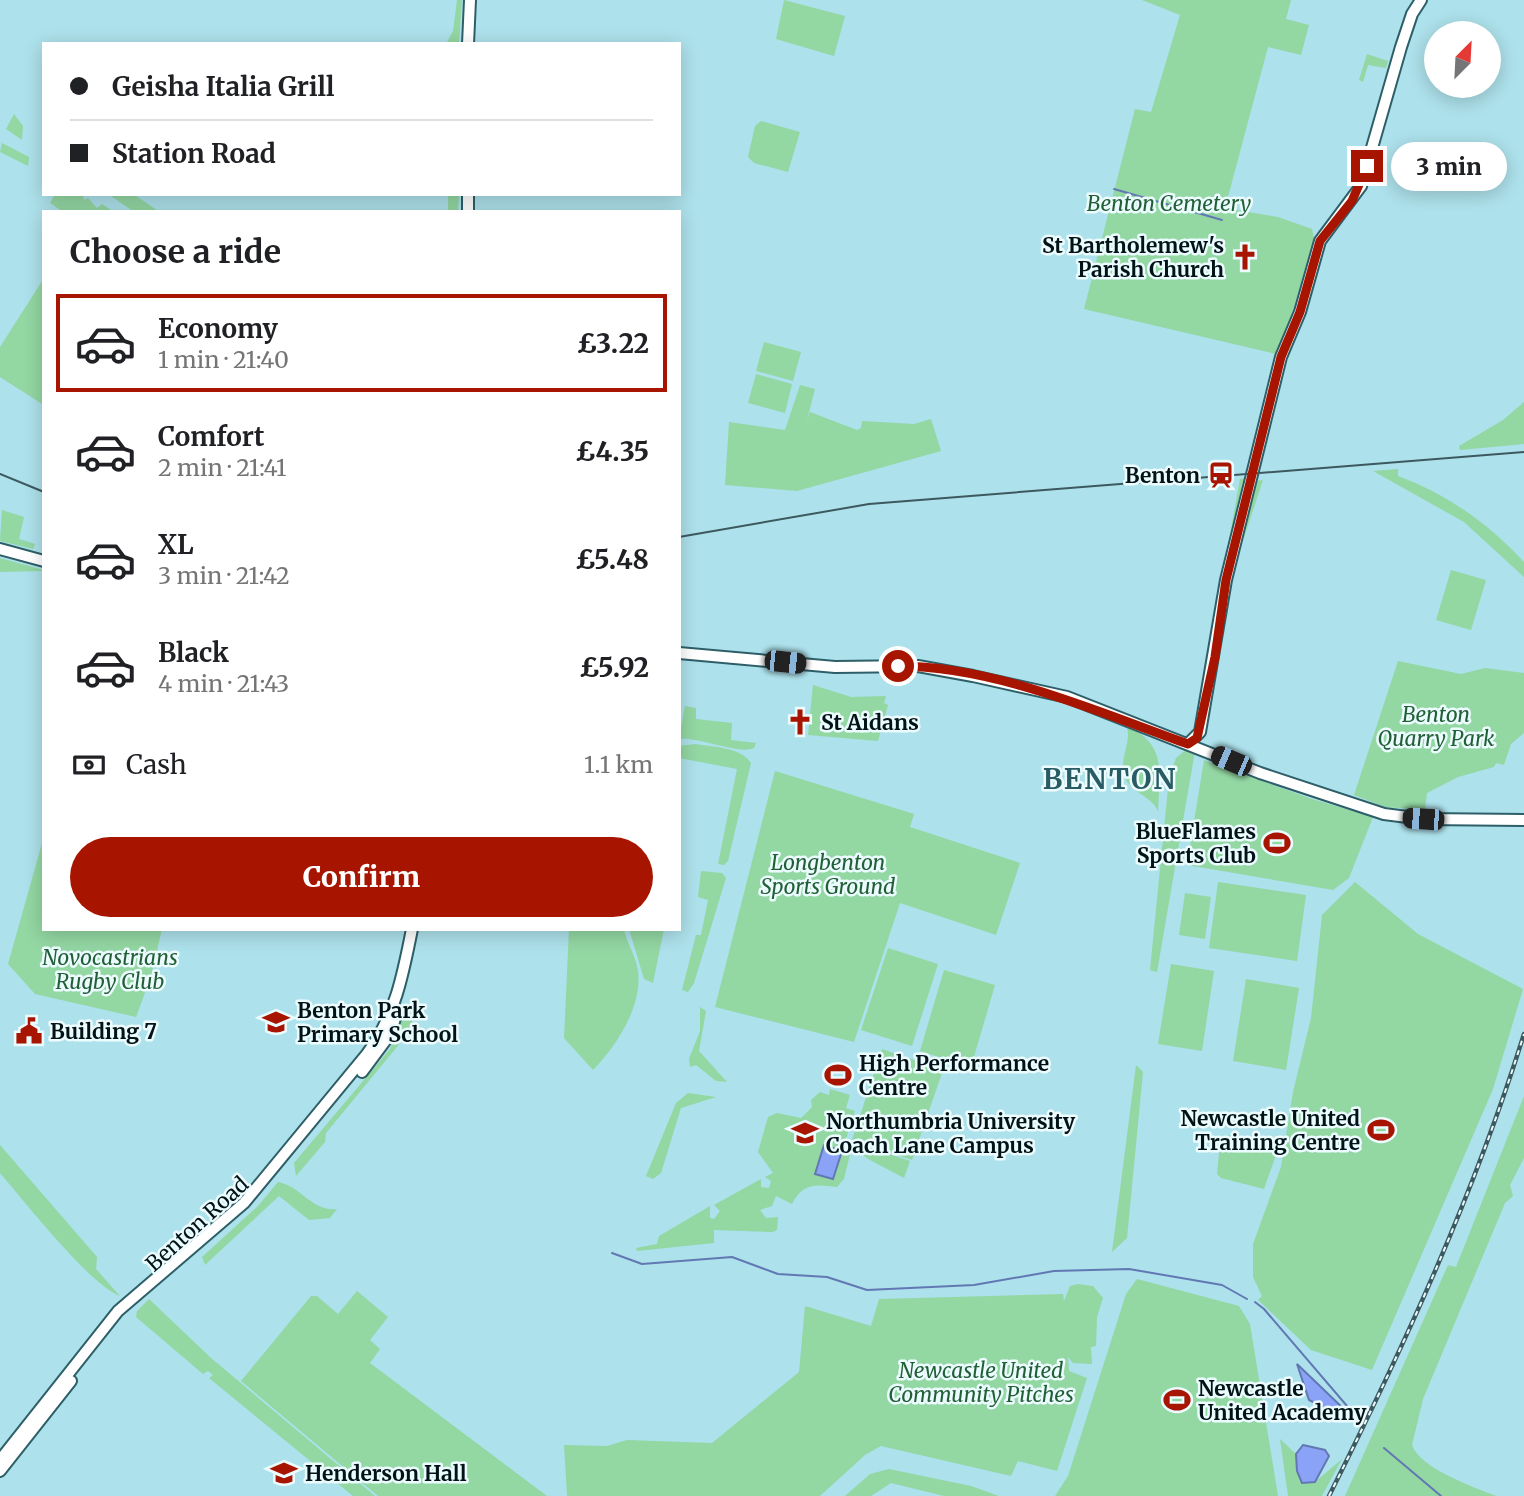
<!DOCTYPE html>
<html lang="en">
<head>
<meta charset="utf-8">
<style>
  body { margin:0; font-family:Merriweather,serif; background:#f6f6f6; color:#202124; height:100vh; display:flex; flex-direction:column; font-size:26px; white-space:nowrap }
  * { box-sizing:border-box; margin:0 }
  p { font-size:23px; color:#757577 }
  .icon { flex:none; width:38px; height:38px; fill:none; stroke:currentColor; stroke-width:2; stroke-linecap:round; stroke-linejoin:round }
  .map { position:relative; flex:1; overflow:hidden }
  .panel { position:absolute; left:42px; top:210px; width:639px; height:721px; display:flex; flex-direction:column; background:#fff; border-radius:0px; box-shadow:0 4px 18px #0003 }
  .panel>* { flex:none }
  .top-card { position:absolute; left:42px; top:42px; width:639px; height:154px; border-radius:0px; box-shadow:0 4px 18px #0003; display:grid; align-content:center; height:154px; padding:0 28px; background:#fff }
  .needle { width:46px; rotate:24deg }
  .controls { position:absolute; left:1424px; top:21px; display:grid; gap:14px }
  .controls a { display:grid; place-items:center; width:77px; height:77px; border-radius:50%; background:#fff; box-shadow:0 4px 18px #0003; font-size:35px }
  .end { position:absolute; width:32px; height:32px; margin:-16px; border:9px solid #a71500; background:#fff; box-shadow:0 0 0 4px #fff }
  .from { border-radius:50% }
  .bubble { position:absolute; height:49px; border-radius:24px; background:#fff; box-shadow:0 4px 18px #0003; font-size:23px; font-weight:800; line-height:49px; text-align:center }
  .car { position:absolute; width:21px; height:42px; margin:-21px -10px; border-radius:9px; box-shadow:0 0 5px 2px #0007; background:linear-gradient(#222 24%,#8ab4d8 0 40%,#222 0 76%,#8ab4d8 0 86%,#222 0) }
  .top-card b { display:flex; align-items:center; gap:24px; height:66px; font-size:26px }
  .top-card b+b { border-top:2px solid #e0e0e0 }
  .top-card i { width:18px; height:18px; background:#202124 }
  ul { padding:0; list-style:none }
  li { display:flex; align-items:center; gap:21px; height:98px; margin:0 14px 10px; padding:0 14px; border:4px solid transparent; border-radius:0px }
  li div { flex:1 }
  li b { display:block; font-size:26px }
  li em { font-style:normal; font-weight:800 }
  li.on { border-color:#a71500 }
  li>.icon { width:63px; height:63px; stroke-width:1.5 }
  h2 { padding:0 28px; font-size:32px; line-height:84px }
  .pay { display:flex; align-items:center; gap:18px; height:77px; padding:0 28px; font-size:26px }
  .pay p { margin-inline-start:auto }
  .action { display:flex; gap:14px; margin-top:auto; padding:14px 28px }
  .action a { flex:1; height:80px; border-radius:42px; background:#a71500; color:#fff; font-size:28px; font-weight:800; line-height:80px; text-align:center }
  .map>svg:first-child { display:block }
  .green { fill:#93d7a3 }
  .water { fill:#8ba3f6; stroke:#6278b3; stroke-width:2 }
  .lines { fill:none; stroke-linecap:round; stroke-linejoin:round }
  .stream { stroke:#6278b3; stroke-width:2 }
  .major-casing { stroke:#2e5f68; stroke-width:14 }
  .major { stroke:#fff; stroke-width:10 }
  .tram { stroke:#3c595f; stroke-width:2 }
  .rail-casing { stroke:#3c595f; stroke-width:4.5 }
  .rail { stroke:#ecfbfe; stroke-width:2; stroke-dasharray:5; stroke-linecap:butt }
  .route { stroke:#a71500; stroke-width:9 }
  .labels { text-anchor:middle; dominant-baseline:central; stroke-width:5; stroke-linejoin:round; paint-order:stroke }
  .park-label { font-size:21px; font-style:italic; fill:#215f35; stroke:#ecfbfe }
  .poi-label { font-size:21px; font-weight:bold; fill:#011317; stroke:#ecfbfe; text-anchor:start }
  .street-label { font-size:21px; fill:#011317; stroke:#ecfbfe }
  .district-label { font-size:28px; font-weight:bold; letter-spacing:2px; fill:#295b64; stroke:#ecfbfe }
</style>
</head>
<body>
<div class="map">
<svg width="1524" height="1496" viewBox="0 0 1524 1496">
  <rect width="100%" height="100%" fill="#ade1eb"/>
  <g class="green">
    <polygon points="457,0 462,0 459,44 446,44 453,31"/>
    <polygon points="784,0 845,16 834,56 776,39"/>
    <polygon points="1142,0 1291,0 1286,19 1309,25 1301,55 1268,47 1225,208 1278,217 1312,229 1314,238 1280,355 1084,309 1135,109 1151,112 1180,15"/>
    <polygon points="1367,54 1388,61 1386,68 1368,65 1363,82 1359,80"/>
    <polygon points="14,114 23,126 22,140 6,129"/>
    <polygon points="761,121 800,132 788,172 754,163 748,157 755,126"/>
    <polygon points="2,143 29,157 28,166 0,152"/>
    <polygon points="55,194 83,194 84,200 88,198 97,208 102,204 114,212 63,212 50,203"/>
    <polygon points="108,194 133,194 160,212 134,212"/>
    <polygon points="448,194 459,194 458,212 448,212"/>
    <polygon points="44,278 44,401 42,404 0,377 0,347"/>
    <polygon points="764,342 801,352 793,381 756,371"/>
    <polygon points="756,374 792,384 785,413 748,403"/>
    <polygon points="800,385 815,389 807,420 810,412 857,430 861,428 862,421 914,424 931,419 941,451 797,491 725,485 729,422 785,430"/>
    <polygon points="1524,402 1524,444 1460,450 1459,446 1503,420"/>
    <path d="M 1398,469 L 1398,476 C 1447,494 1489,524 1524,562 L 1524,577 L 1464,522 L 1373,471 Z"/>
    <polygon points="1246,478 1223,574 1240,479"/>
    <polygon points="1263,480 1232,574 1256,481"/>
    <polygon points="2,510 24,517 19,539 35,544 33,549 0,541"/>
    <polygon points="0,558 44,570 44,571 0,572"/>
    <polygon points="1451,570 1486,580 1471,630 1436,620"/>
    <polygon points="1398,661 1461,674 1485,668 1524,673 1524,733 1511,744 1504,765 1496,763 1494,767 1458,777 1427,793 1425,810 1385,807 1354,795"/>
    <polygon points="813,685 851,697 886,696 884,703 888,705 878,741 808,735"/>
    <path d="M 685,706 L 696,708 L 696,719 L 732,723 L 731,740 L 756,743 L 754,748 C 738,755 701,737 679,739 Z"/>
    <path d="M 1126,725 C 1144,734 1157,745 1159,767 L 1154,771 L 1160,774 L 1158,811 C 1151,795 1129,792 1124,775 C 1119,758 1133,740 1126,725 Z"/>
    <path d="M 695,744 C 712,747 741,747 751,763 L 728,861 L 724,865 L 718,864 L 737,769 L 679,758 L 679,746 Z"/>
    <polygon points="1187,749 1195,751 1157,972 1150,970 1169,778 1176,758"/>
    <polygon points="1204,760 1312,799 1373,817 1349,878 1333,890 1187,865"/>
    <polygon points="775,771 914,814 910,827 1020,863 996,935 900,903 854,1042 715,1007"/>
    <polygon points="44,836 44,929 162,929 151,976 136,1017 35,994 8,964"/>
    <polygon points="701,871 722,873 726,878 694,983 688,992 682,990 696,935 701,935 708,900 698,897"/>
    <polygon points="1218,882 1306,895 1297,961 1209,948"/>
    <polygon points="1355,882 1418,934 1523,989 1493,1089 1372,1370 1311,1350 1258,1300 1262,1296 1253,1277 1253,1244 1281,1167 1293,1092 1311,1018 1322,915"/>
    <polygon points="1185,893 1211,897 1205,939 1179,935"/>
    <path d="M 569,929 L 624,929 C 627,944 636,956 638,971 C 643,1005 616,1047 593,1070 L 564,1038 Z"/>
    <polygon points="629,929 664,929 653,983 644,979"/>
    <polygon points="888,948 938,964 912,1046 861,1030"/>
    <polygon points="1171,964 1214,971 1202,1051 1158,1044"/>
    <polygon points="944,970 995,985 971,1067 920,1051"/>
    <polygon points="1246,979 1299,988 1286,1070 1233,1061"/>
    <polygon points="700,1007 706,1011 699,1051 727,1082 716,1081 696,1065 690,1067 689,1059 700,1031"/>
    <polygon points="402,1017 413,1019 409,1032 404,1032 401,1042 326,1133 325,1142 296,1176 294,1163 390,1049"/>
    <polygon points="882,1049 943,1070 912,1160 852,1140"/>
    <polygon points="1136,1065 1143,1072 1127,1238 1112,1252"/>
    <path d="M 830,1089 L 850,1095 L 846,1108 L 855,1111 L 846,1139 L 910,1161 L 904,1178 L 868,1159 L 852,1146 L 844,1179 L 837,1187 C 816,1184 802,1183 792,1204 L 776,1196 L 772,1206 L 760,1210 L 766,1218 L 778,1217 L 777,1230 L 773,1232 L 714,1230 L 714,1243 L 637,1251 L 636,1248 L 657,1244 L 659,1236 L 710,1206 L 710,1218 L 714,1219 L 720,1211 L 714,1205 L 761,1179 L 761,1187 L 769,1188 L 771,1181 L 765,1177 L 773,1173 L 758,1152 L 768,1117 L 777,1113 L 801,1118 L 812,1107 L 811,1100 L 820,1092 L 829,1095 Z"/>
    <polygon points="688,1093 716,1097 681,1108 661,1173 653,1179 646,1176 676,1103"/>
    <path d="M 1524,1096 L 1524,1158 L 1510,1185 L 1513,1196 L 1505,1203 L 1423,1399 L 1412,1445 C 1419,1468 1476,1488 1496,1496 L 1345,1496 L 1448,1265 L 1456,1267 Z"/>
    <polygon points="1229,1135 1277,1152 1264,1189 1221,1178 1217,1174 1219,1153"/>
    <path d="M 0,1145 L 97,1257 L 96,1269 L 120,1296 C 90,1285 25,1202 0,1173 Z"/>
    <path d="M 278,1182 C 301,1186 312,1212 337,1209 L 330,1218 L 309,1220 L 279,1196 L 205,1265 L 202,1257 L 258,1206 Z"/>
    <polygon points="1137,1279 1239,1306 1250,1324 1278,1496 1055,1496 1068,1476 1126,1294"/>
    <polygon points="1078,1284 1093,1286 1103,1298 1097,1317 1096,1346 1091,1347 1092,1364 1073,1363 1068,1357 1069,1371 1087,1378 1057,1471 1018,1461 1011,1476 881,1446 865,1455 820,1496 567,1496 564,1445 607,1446 627,1440 712,1443 799,1372 805,1306 871,1326 879,1299 1063,1294 1064,1301 1070,1286"/>
    <polygon points="357,1291 388,1317 370,1340 380,1349 370,1363 547,1496 378,1496 241,1381 311,1296 317,1296 338,1314"/>
    <polygon points="149,1299 211,1358 375,1496 353,1496 209,1378 213,1375 208,1371 203,1374 136,1317 137,1311"/>
    <polygon points="1280,1439 1296,1454 1297,1471 1303,1483 1315,1482 1342,1459 1322,1496 1288,1496"/>
    <polygon points="889,1469 971,1486 999,1496 944,1496 891,1483 871,1496 845,1496 870,1474"/>
  </g>
  <g class="water">
    <polygon points="824,1145 842,1151 833,1179 815,1174"/>
    <polygon points="1297,1364 1349,1414 1349,1417 1344,1418 1309,1400"/>
    <polygon points="1303,1445 1325,1450 1329,1456 1315,1482 1302,1483 1297,1471 1296,1454"/>
  </g>
  <g class="lines">
    <g class="stream">
      <polyline points="1114,189 1222,220"/>
      <polyline points="612,1253 642,1264 732,1257 778,1274 827,1277 867,1290 974,1285 1054,1271 1129,1269 1222,1285 1247,1299"/>
      <polyline points="1255,1302 1264,1309 1359,1420"/>
      <polyline points="1384,1448 1441,1496"/>
    </g>
    <g class="major-casing">
      <g id="major">
        <polyline points="468,44 470,0"/>
        <polyline points="468,194 468,212"/>
        <polyline points="0,549 44,561"/>
        <polyline points="679,653 835,667 918,666 973,676 1067,697 1260,773 1384,814 1423,819 1524,820"/>
        <polyline points="1188,744 1200,732 1226,580 1281,357 1300,312 1320,241 1361,186 1401,47 1412,14 1421,0"/>
        <polyline points="362,1072 391,1033 395,1018"/>
        <path d="M 0,1460 L 118,1311 L 244,1203 L 367,1054 C 395,1016 403,975 412,929"/>
        <polyline points="0,1471 71,1381"/>
      </g>
    </g>
    <use href="#major" class="major"/>
    <g class="tram">
      <polyline points="0,474 44,492"/>
      <polyline points="679,537 869,504 1524,452"/>
    </g>
    <g class="rail-casing">
      <path id="rail" d="M 1329,1496 C 1404,1346 1474,1195 1524,1034"/>
    </g>
    <use href="#rail" class="rail"/>
  </g>
  <g class="lines">
    <path class="route" d="M 898,666 C 995,666 1098,712 1188,744 L 1197,738 L 1215,657 L 1226,580 L 1281,357 L 1300,312 L 1320,241 L 1352,201 L 1367,166"/>
  </g>
  <defs>
    <g id="church-bare" transform="scale(2.1)"><path d="M-1.2-6h2.4v3.5h3.3v2.4h-3.3V6h-2.4V-.1h-3.3v-2.4h3.3Z" fill="#a71500" stroke="#ecfbfe" stroke-width="2.5" paint-order="stroke"/></g>
    <g id="station-bare" transform="scale(2.1)"><path d="M-3-6H3Q5-6 5-4V2Q5 4 3 4L4.5 6H3L1.5 4h-3L-3 6H-4.5L-3 4Q-5 4-5 2V-4Q-5-6-3-6ZM-3.5-4v3h7v-3ZM-3.5 1v1.5H-2V1ZM2 1v1.5H3.5V1Z" fill="#a71500" stroke="#ecfbfe" stroke-width="2.5" paint-order="stroke"/></g>
    <g id="stadium-bare" transform="scale(2.1)"><path d="M0-5a6.5 5 0 1 0 0 10a6.5 5 0 1 0 0-10ZM-3.5-1.8h7v3.6h-7Z" fill="#a71500" stroke="#ecfbfe" stroke-width="2.5" paint-order="stroke"/></g>
    <g id="school-bare" transform="scale(2.1)"><path d="M0-5L7-2L0 1L-7-2ZM-4 1L0 2.5L4 1V4Q0 6-4 4Z" fill="#a71500" stroke="#ecfbfe" stroke-width="2.5" paint-order="stroke"/></g>
    <g id="civic-bare" transform="scale(2.1)"><path d="M-.6-6.5H3V-4.5H.6V-3L4-1V1h2V6H-6V1h2V-1L-.6-3ZM-1.2 2.5V6h2.4V2.5Z" fill="#a71500" stroke="#ecfbfe" stroke-width="2.5" paint-order="stroke"/></g>
    <g id="university-bare" transform="scale(2.1)"><path d="M0-5L7-2L0 1L-7-2ZM-4 1L0 2.5L4 1V4Q0 6-4 4Z" fill="#a71500" stroke="#ecfbfe" stroke-width="2.5" paint-order="stroke"/></g>
  </defs>
  <g fill-rule="evenodd">
    <use href="#church-bare" x="1245" y="257"/>
    <use href="#station-bare" x="1221" y="475"/>
    <use href="#church-bare" x="800" y="722"/>
    <use href="#stadium-bare" x="1277" y="843"/>
    <use href="#school-bare" x="276" y="1022"/>
    <use href="#civic-bare" x="29" y="1031"/>
    <use href="#stadium-bare" x="838" y="1075"/>
    <use href="#stadium-bare" x="1381" y="1130"/>
    <use href="#university-bare" x="805" y="1133"/>
    <use href="#stadium-bare" x="1177" y="1400"/>
    <use href="#university-bare" x="284" y="1473"/>
  </g>
  <g class="labels">
    <g class="park-label">
      <text x="1169" y="203">Benton Cemetery</text>
      <text x="1436" y="714">Benton<tspan x="1436" dy="24">Quarry Park</tspan></text>
      <text x="828" y="862">Longbenton<tspan x="828" dy="24">Sports Ground</tspan></text>
      <text x="110" y="957">Novocastrians<tspan x="110" dy="24">Rugby Club</tspan></text>
      <text x="981" y="1370">Newcastle United<tspan x="981" dy="24">Community Pitches</tspan></text>
    </g>
    <g class="poi-label">
      <text x="1224" y="245" text-anchor="end">St Bartholemew's<tspan x="1224" dy="24">Parish Church</tspan></text>
      <text x="1200" y="475" text-anchor="end">Benton</text>
      <text x="821" y="722">St Aidans</text>
      <text x="1256" y="831" text-anchor="end">BlueFlames<tspan x="1256" dy="24">Sports Club</tspan></text>
      <text x="297" y="1010">Benton Park<tspan x="297" dy="24">Primary School</tspan></text>
      <text x="50" y="1031">Building 7</text>
      <text x="859" y="1063">High Performance<tspan x="859" dy="24">Centre</tspan></text>
      <text x="1360" y="1118" text-anchor="end">Newcastle United<tspan x="1360" dy="24">Training Centre</tspan></text>
      <text x="826" y="1121">Northumbria University<tspan x="826" dy="24">Coach Lane Campus</tspan></text>
      <text x="1198" y="1388">Newcastle<tspan x="1198" dy="24">United Academy</tspan></text>
      <text x="305" y="1473">Henderson Hall</text>
    </g>
    <g class="street-label">
      <text transform="translate(197 1224) rotate(-42)">Benton Road</text>
    </g>
    <g class="district-label">
      <text x="1110" y="779">BENTON</text>
    </g>
  </g>
</svg>
<div class="controls">
<a><svg class="needle" viewBox="-14 -14 28 28"><path d="M0-13l5 13h-10z" fill="#e53935"/><path d="M0 13l5-13h-10z" fill="#757577"/></svg></a>
</div>
<i class="end from" style="left:898px;top:666px"></i>
<i class="end" style="left:1367px;top:166px"></i>
<div class="bubble" style="left:1391px;top:142px;width:116px">3 min</div>
<i class="car" style="left:785px;top:662px;rotate:96deg"></i>
<i class="car" style="left:1231px;top:761px;rotate:293deg"></i>
<i class="car" style="left:1423px;top:819px;rotate:274deg"></i>
<div class="top-card">
<b><i class="from"></i>Geisha Italia Grill</b>
<b><i></i>Station Road</b>
</div>
<section class="panel">
<h2>Choose a ride</h2>
<ul>
<li class="on"><svg class="icon" aria-label="car" viewBox="0 0 24 24"><path d="M5 17H2v-5l4-1 3-4h7l3 4 3 1v5h-3M9 17h6M6 11h13"/><circle cx="7" cy="17" r="2"/><circle cx="17" cy="17" r="2"/></svg><div><b>Economy</b><p>1 min · 21:40</p></div><em>£3.22</em></li>
<li><svg class="icon" aria-label="car" viewBox="0 0 24 24"><path d="M5 17H2v-5l4-1 3-4h7l3 4 3 1v5h-3M9 17h6M6 11h13"/><circle cx="7" cy="17" r="2"/><circle cx="17" cy="17" r="2"/></svg><div><b>Comfort</b><p>2 min · 21:41</p></div><em>£4.35</em></li>
<li><svg class="icon" aria-label="car" viewBox="0 0 24 24"><path d="M5 17H2v-5l4-1 3-4h7l3 4 3 1v5h-3M9 17h6M6 11h13"/><circle cx="7" cy="17" r="2"/><circle cx="17" cy="17" r="2"/></svg><div><b>XL</b><p>3 min · 21:42</p></div><em>£5.48</em></li>
<li><svg class="icon" aria-label="car" viewBox="0 0 24 24"><path d="M5 17H2v-5l4-1 3-4h7l3 4 3 1v5h-3M9 17h6M6 11h13"/><circle cx="7" cy="17" r="2"/><circle cx="17" cy="17" r="2"/></svg><div><b>Black</b><p>4 min · 21:43</p></div><em>£5.92</em></li>
</ul>
<div class="pay"><svg class="icon" aria-label="cash" viewBox="0 0 24 24"><path d="M3 7h18v10H3z"/><circle cx="12" cy="12" r="2"/></svg>Cash<p>1.1 km</p></div>
<div class="action"><a>Confirm</a></div>
</section>
</div>
</body>
</html>
